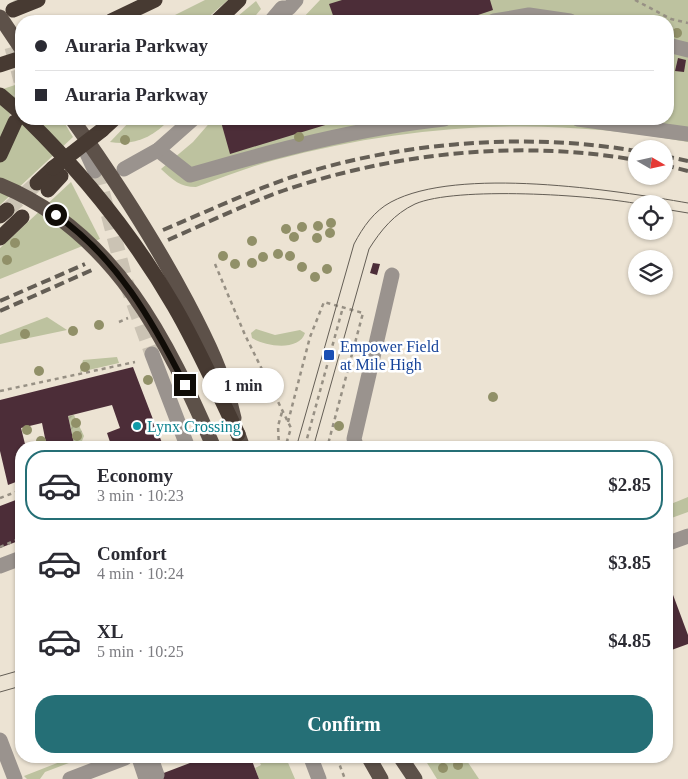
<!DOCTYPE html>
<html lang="en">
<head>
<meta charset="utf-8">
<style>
  body { margin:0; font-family:Georgia,serif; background:#f2f2f3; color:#2b2b33; height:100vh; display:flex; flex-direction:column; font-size:19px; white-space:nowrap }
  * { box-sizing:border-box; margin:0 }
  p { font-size:16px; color:#7c7c81 }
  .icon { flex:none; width:28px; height:28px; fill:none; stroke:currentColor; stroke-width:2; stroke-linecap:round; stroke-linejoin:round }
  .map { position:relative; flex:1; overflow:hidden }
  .panel { position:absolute; left:15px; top:441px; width:658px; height:322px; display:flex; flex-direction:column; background:#fff; border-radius:20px; box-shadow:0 1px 4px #0004 }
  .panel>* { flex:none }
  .top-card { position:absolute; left:15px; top:15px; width:659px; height:110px; border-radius:20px; box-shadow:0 1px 4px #0004; display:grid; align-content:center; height:110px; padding:0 20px; background:#fff }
  .needle { width:32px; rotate:99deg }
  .tools { position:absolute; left:628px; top:140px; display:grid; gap:10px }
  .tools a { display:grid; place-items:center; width:45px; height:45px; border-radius:50%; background:#fff; box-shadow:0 1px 4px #0004; font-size:25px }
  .end { position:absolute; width:22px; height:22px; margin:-11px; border:6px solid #100c07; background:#fff; box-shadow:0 0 0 2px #fff }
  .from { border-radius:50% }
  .bubble { position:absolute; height:35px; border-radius:18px; background:#fff; box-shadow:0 1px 4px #0004; font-size:16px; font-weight:700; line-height:35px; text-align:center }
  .top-card b { display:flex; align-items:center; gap:18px; height:48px; font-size:19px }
  .top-card b+b { border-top:1px solid #e1e1e2 }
  .top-card i { width:12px; height:12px; background:#2b2b33 }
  ul { padding:9px 0 0; list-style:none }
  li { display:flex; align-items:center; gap:15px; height:70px; margin:0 10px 8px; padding:0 10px; border:2px solid transparent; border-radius:20px }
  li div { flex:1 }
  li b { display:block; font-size:19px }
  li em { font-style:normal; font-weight:700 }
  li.on { border-color:#256f76 }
  li>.icon { width:45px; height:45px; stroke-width:1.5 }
  .action { display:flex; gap:10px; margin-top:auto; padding:10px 20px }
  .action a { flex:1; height:58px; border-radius:20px; background:#256f76; color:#fff; font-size:20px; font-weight:700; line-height:58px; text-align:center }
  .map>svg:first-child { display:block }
  .green { fill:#bdc29f }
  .garden { fill:url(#garden-furrows) }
  .building { fill:#4c2d38 }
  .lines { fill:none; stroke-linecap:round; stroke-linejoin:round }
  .minor-tunnel { stroke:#cbc3b4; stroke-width:15; stroke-dasharray:15 8; stroke-linecap:butt }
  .highway-tunnel { stroke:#cbc3b4; stroke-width:15; stroke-dasharray:15 8; stroke-linecap:butt }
  .path { stroke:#979084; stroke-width:2.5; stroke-dasharray:4 4; stroke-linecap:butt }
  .minor { stroke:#9a938e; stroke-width:15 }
  .major { stroke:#5d5149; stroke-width:15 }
  .highway { stroke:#473a32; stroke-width:15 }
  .tram { stroke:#645e55; stroke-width:1 }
  .rail { stroke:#645e55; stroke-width:4; stroke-dasharray:10 5; stroke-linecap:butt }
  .major-bridge { stroke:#5d5149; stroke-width:15 }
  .highway-bridge { stroke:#473a32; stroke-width:15 }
  .tree { fill:#919068 }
  .route { stroke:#100c07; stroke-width:6 }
  .transit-dot { fill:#1a4fb4; stroke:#fff; stroke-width:2 }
  .culture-dot { fill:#0f9aa8; stroke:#fff; stroke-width:2 }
  .labels { text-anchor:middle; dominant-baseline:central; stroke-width:5; stroke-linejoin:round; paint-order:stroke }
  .transit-label { font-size:16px; fill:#164399; stroke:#fff; text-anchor:start }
  .culture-label { font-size:16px; fill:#0d838f; stroke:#fff; text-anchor:start }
</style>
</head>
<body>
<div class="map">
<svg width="688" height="779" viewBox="0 0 688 779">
  <defs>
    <pattern id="garden-furrows" width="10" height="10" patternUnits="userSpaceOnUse" patternTransform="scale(1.25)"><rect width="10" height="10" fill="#bdc29f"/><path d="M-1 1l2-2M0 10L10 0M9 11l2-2" fill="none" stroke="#a1a687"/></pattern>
  </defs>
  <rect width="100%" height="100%" fill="#ece3d3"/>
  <g class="green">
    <polygon points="205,0 228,0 204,21 163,21"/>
    <path d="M 320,0 L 688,0 L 688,142 C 546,116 414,123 275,160 C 248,167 222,178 196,187 C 180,187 173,180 161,169 L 193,142 L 213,119 L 668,119 L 668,21 L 300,21 Z"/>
    <polygon points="256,1 261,9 251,21 232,21"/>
    <polygon points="21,83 21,119 62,119 73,137 0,205 0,90"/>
    <path d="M 132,119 L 170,119 C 153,137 135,146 110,142 Z"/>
    <polygon points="71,182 100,239 0,279 0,248"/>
    <polygon points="47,317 67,330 0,344 0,335"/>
    <path d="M 256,329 L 275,335 L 300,330 L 305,333 C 299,352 264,346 252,338 L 251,333 Z"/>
    <polygon points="117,357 119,363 80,372 83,360"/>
    <polygon points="688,497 688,512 666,520 666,506"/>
    <polygon points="70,758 82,758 45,772 40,779 27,779 24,776"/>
    <polygon points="258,758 286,758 295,779 259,779 255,768 261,765"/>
    <polygon points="424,758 465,758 479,779 437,779"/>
  </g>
  <polygon class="garden" points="74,415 84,436 82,441 84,447 75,447 68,416"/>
  <g class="building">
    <polygon points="342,0 490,0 493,10 460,21 335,21 329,4"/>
    <polygon points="678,58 686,60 684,72 675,71"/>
    <polygon points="232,119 345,119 230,154 221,122"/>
    <polygon points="373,263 380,264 377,275 370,273"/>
    <polygon points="133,367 164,448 112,448 107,433 120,428 112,405 68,416 75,448 47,448 42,423 21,428 26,448 21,448 21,480 8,485 0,451 0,400"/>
    <polygon points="21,498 21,540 0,548 0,506"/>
    <polygon points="666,576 688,635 688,644 666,652"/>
    <polygon points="203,758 251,758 259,779 148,779"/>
  </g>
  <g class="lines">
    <g class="minor-tunnel">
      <polyline points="15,0 28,21"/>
      <polyline points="95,171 100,183 126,282 152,354"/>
    </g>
    <g class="highway-tunnel">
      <polyline points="12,47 21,81"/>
      <polyline points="16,120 21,96"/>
      <polyline points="7,210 37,183"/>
    </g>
    <g class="path">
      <polyline points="635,0 671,19 688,23"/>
      <polyline points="215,264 245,335 291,428 287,441 305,446"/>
      <polyline points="119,322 128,318"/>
      <polyline points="0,391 135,362"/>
      <polyline points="288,422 310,337 324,302 363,313 327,448"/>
      <polyline points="305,446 343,307"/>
      <polyline points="279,448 278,426 282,412"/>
      <polyline points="0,498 21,490"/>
      <polyline points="0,547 21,538"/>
      <polyline points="337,758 345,779"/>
    </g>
    <g class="minor">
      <polyline points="271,21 282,8 289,8 296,0"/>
      <polyline points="494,21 529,15 570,21"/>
      <polyline points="668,45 688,50"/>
      <polyline points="578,119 688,134"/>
      <polyline points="84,147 95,171"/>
      <path d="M 158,150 L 190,175 C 272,151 358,128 444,119"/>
      <polyline points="124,169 158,150 193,119"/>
      <polyline points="152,354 188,448"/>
      <polyline points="357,448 354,439 392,275"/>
      <polyline points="666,544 688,536"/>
      <polyline points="0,566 21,558"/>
      <polyline points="0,740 15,779"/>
      <polyline points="139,758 146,779"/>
      <polyline points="151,758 157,775"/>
      <polyline points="311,758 319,779"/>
      <polyline points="70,779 125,758"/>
    </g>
    <g class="major">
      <polyline points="0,17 21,48"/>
      <polyline points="238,434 243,448"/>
      <polyline points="369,758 381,779"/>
      <polyline points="401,758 415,779"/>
    </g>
    <g class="highway">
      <polyline points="111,21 155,0"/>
      <polyline points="217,21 239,0"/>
      <polyline points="102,130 114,119"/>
      <polyline points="0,155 15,122"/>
      <polyline points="37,183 53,168"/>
      <polyline points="48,190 61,176"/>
      <polyline points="0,216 7,210"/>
      <polyline points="0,238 22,217"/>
    </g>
    <g class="tram">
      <polyline points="664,209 688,213"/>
      <path d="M 296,448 L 354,244 C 363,227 374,211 391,202 C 458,166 614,190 688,203"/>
      <path d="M 313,448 L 369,249 C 381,230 394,214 415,204 C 456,186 593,195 639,204"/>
      <polyline points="0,676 21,670"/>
      <polyline points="0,692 21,686"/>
    </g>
    <g class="rail">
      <polyline points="664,156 688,161"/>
      <polyline points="664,165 688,171"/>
      <path d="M 163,230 C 206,212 248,192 292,177 C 399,142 526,132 636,151"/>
      <path d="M 168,240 C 209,222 249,202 291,188 C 401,152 522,140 636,160"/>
      <polyline points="0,301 85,264"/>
      <polyline points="0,311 92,270"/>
    </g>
    <g class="major-bridge">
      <path d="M 72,119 C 114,178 153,238 187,302 C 207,340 225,377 234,418"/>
      <path d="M 0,185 C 115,232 167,340 214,448"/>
    </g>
    <g class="highway-bridge">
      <polyline points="13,10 38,0"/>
      <polyline points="0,65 21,58"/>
      <polyline points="0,95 21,113"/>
      <path d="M 27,119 C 83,174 134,237 174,306 C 198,347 217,391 238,434"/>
      <polyline points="53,168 102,130"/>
    </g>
  </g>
  <g class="tree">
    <circle cx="677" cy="33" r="5"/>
    <circle cx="299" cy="137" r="5"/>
    <circle cx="125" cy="140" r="5"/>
    <circle cx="331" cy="223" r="5"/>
    <circle cx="318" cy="226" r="5"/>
    <circle cx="302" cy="227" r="5"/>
    <circle cx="286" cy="229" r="5"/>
    <circle cx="330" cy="233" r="5"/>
    <circle cx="294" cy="237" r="5"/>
    <circle cx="317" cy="238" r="5"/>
    <circle cx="252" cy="241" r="5"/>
    <circle cx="15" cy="243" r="5"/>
    <circle cx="278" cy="254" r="5"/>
    <circle cx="223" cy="256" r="5"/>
    <circle cx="290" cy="256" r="5"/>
    <circle cx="263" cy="257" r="5"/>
    <circle cx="7" cy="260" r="5"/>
    <circle cx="252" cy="263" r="5"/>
    <circle cx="235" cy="264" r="5"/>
    <circle cx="302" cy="267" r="5"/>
    <circle cx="327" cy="269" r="5"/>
    <circle cx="315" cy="277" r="5"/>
    <circle cx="99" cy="325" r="5"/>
    <circle cx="73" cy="331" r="5"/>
    <circle cx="25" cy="334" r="5"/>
    <circle cx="85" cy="367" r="5"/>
    <circle cx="39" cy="371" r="5"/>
    <circle cx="148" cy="380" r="5"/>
    <circle cx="493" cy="397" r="5"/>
    <circle cx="76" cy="423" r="5"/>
    <circle cx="339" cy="426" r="5"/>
    <circle cx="27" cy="430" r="5"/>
    <circle cx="77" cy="436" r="5"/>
    <circle cx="41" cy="441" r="5"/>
    <circle cx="458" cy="765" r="5"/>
    <circle cx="443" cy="768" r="5"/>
  </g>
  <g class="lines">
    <path class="route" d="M 56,215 C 117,258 152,320 185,385"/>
  </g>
  <rect class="transit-dot" x="323" y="349" width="12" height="12" rx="2.5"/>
  <circle class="culture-dot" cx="137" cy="426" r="5"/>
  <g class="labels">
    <g class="transit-label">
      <text x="340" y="346">Empower Field<tspan x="340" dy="18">at Mile High</tspan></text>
    </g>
    <g class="culture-label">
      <text x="147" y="426">Lynx Crossing</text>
    </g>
  </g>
</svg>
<div class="tools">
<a><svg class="needle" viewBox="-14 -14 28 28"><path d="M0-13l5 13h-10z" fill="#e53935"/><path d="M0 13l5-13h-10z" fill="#7c7c81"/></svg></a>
<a><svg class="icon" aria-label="locate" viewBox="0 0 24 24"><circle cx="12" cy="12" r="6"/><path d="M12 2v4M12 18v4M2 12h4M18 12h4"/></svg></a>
<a><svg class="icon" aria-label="layers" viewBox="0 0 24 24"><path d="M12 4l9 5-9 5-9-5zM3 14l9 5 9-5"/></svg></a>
</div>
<i class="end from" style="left:56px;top:215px"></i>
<i class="end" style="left:185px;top:385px"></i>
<div class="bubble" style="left:202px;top:368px;width:82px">1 min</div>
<div class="top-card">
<b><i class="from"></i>Auraria Parkway</b>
<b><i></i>Auraria Parkway</b>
</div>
<section class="panel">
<ul>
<li class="on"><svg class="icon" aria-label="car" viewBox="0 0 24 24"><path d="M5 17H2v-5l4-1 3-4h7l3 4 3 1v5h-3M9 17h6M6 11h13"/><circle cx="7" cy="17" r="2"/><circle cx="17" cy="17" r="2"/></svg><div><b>Economy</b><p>3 min · 10:23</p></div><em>$2.85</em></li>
<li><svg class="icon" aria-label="car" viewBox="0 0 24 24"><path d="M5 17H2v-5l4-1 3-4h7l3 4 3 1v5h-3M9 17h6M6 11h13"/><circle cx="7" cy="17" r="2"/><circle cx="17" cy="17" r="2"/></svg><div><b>Comfort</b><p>4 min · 10:24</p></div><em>$3.85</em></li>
<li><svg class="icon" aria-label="car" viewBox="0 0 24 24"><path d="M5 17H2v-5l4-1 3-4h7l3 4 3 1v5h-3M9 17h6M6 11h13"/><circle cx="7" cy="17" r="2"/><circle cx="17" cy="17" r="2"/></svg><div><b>XL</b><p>5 min · 10:25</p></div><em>$4.85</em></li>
</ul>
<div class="action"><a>Confirm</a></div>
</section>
</div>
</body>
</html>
